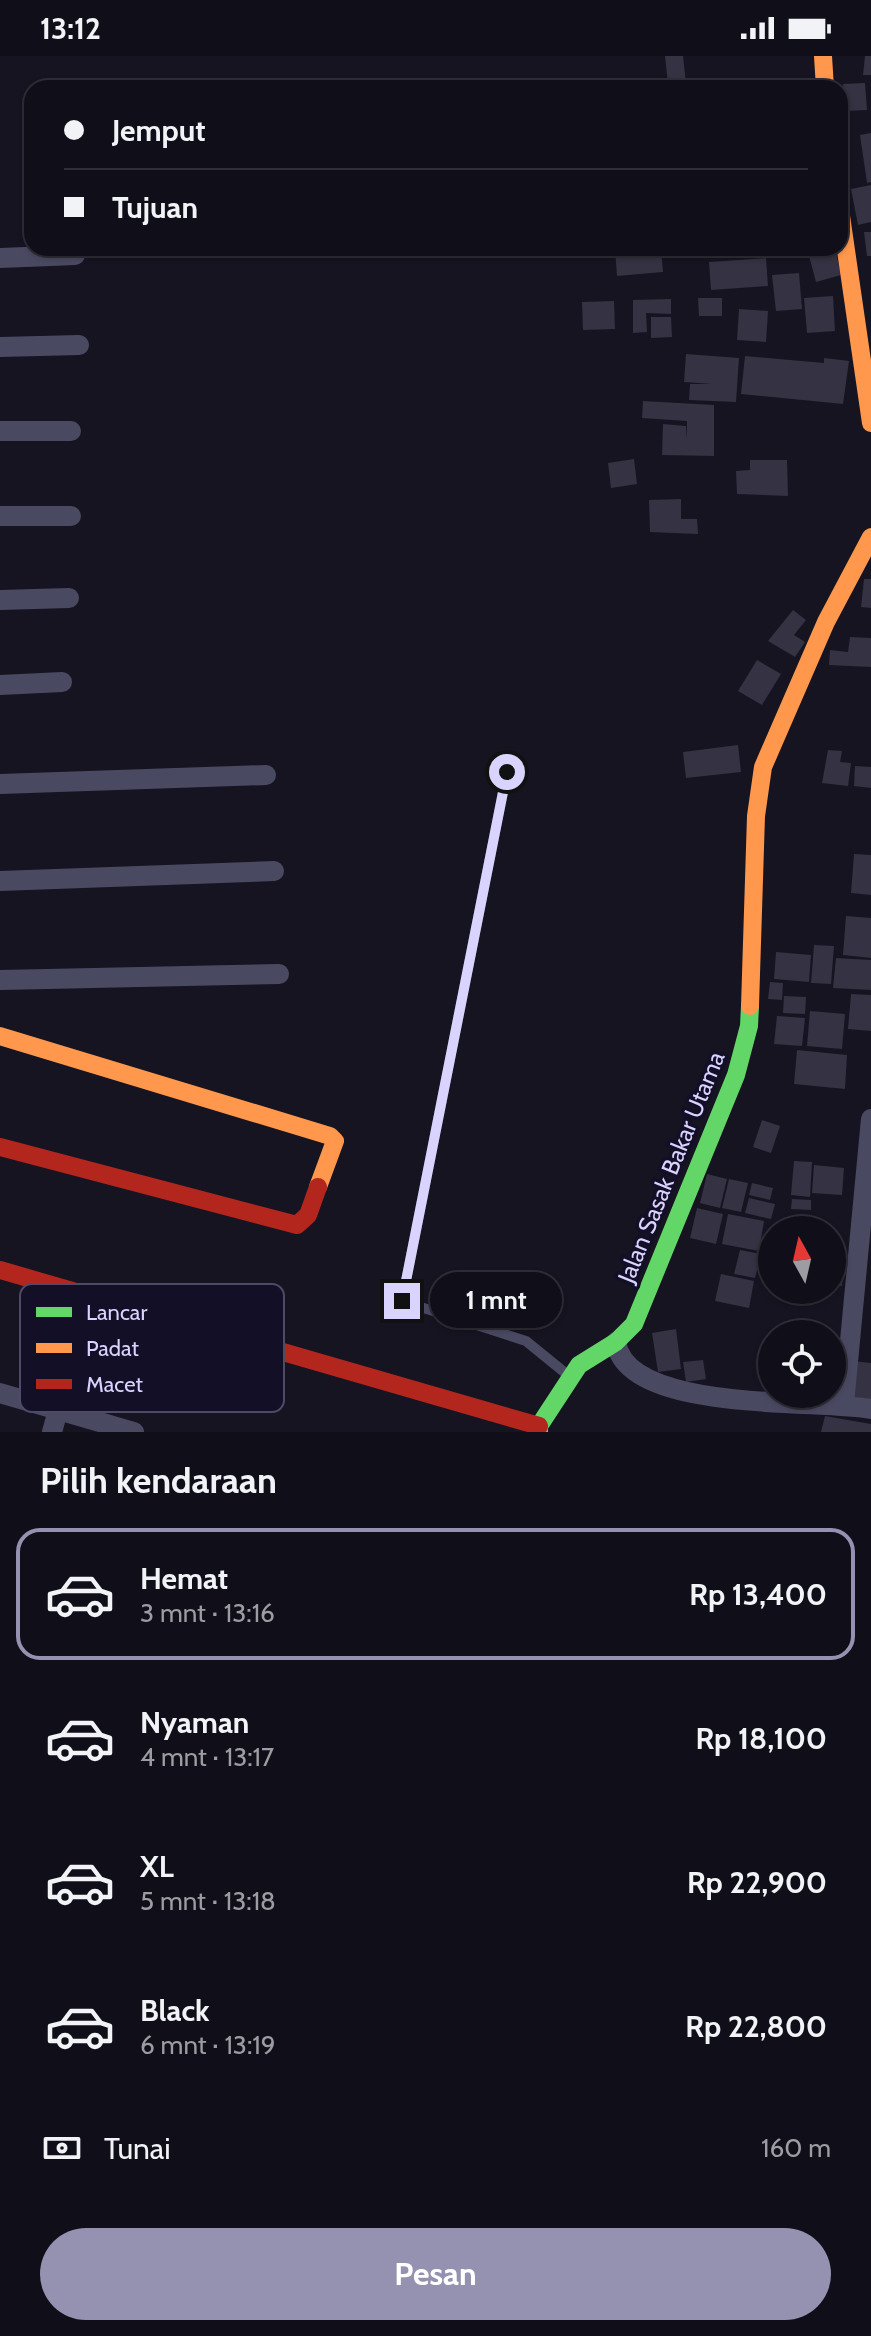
<!DOCTYPE html>
<html lang="id">
<head>
<meta charset="utf-8">
<style>
  body { margin:0; font-family:Cabin,sans-serif; background:#1e1d26; color:#f1f3f6; height:100vh; display:flex; flex-direction:column; font-size:30px; white-space:nowrap }
  * { box-sizing:border-box; margin:0 }
  p { font-size:26px; color:#9c9ca2 }
  .icon { flex:none; width:44px; height:44px; fill:none; stroke:currentColor; stroke-width:2; stroke-linecap:round; stroke-linejoin:round }
  .map { position:relative; height:1376px; overflow:hidden }
  .details { display:flex; flex-direction:column; background:#100f19; flex:1 }
  .details>* { flex:none }
  .top-card { position:absolute; left:24px; top:24px; width:824px; height:176px; border-radius:24px; box-shadow:0 2px 6px #0004,0 0 0 2px #302f38; display:grid; align-content:center; height:176px; padding:0 40px; background:#100f19 }
  .needle { width:52px; rotate:352deg }
  .fabs { position:absolute; left:758px; top:1160px; display:grid; gap:16px }
  .fabs a { display:grid; place-items:center; width:88px; height:88px; border-radius:50%; background:#100f19; box-shadow:0 2px 6px #0004,0 0 0 2px #302f38; font-size:40px }
  .end { position:absolute; width:36px; height:36px; margin:-18px; border:10px solid #d9d4ff; background:#111; box-shadow:0 0 0 4px #111 }
  .from { border-radius:50% }
  .bubble { position:absolute; height:56px; border-radius:28px; background:#100f19; box-shadow:0 2px 6px #0004,0 0 0 2px #302f38; font-size:26px; font-weight:800; line-height:56px; text-align:center }
  .top-card b { display:flex; align-items:center; gap:28px; height:76px; font-size:30px }
  .top-card b+b { border-top:2px solid #302f38 }
  .top-card i { width:20px; height:20px; background:#f1f3f6 }
  ul { padding:0; list-style:none }
  li { display:flex; align-items:center; gap:24px; height:132px; margin:0 16px 12px; padding:0 24px; border:4px solid transparent; border-radius:24px }
  li div { flex:1 }
  li b { display:block; font-size:30px }
  li em { font-style:normal; font-weight:800 }
  li.current { border-color:#9591b1 }
  li>.icon { width:72px; height:72px; stroke-width:1.5 }
  h2 { padding:0 40px; font-size:36px; line-height:96px }
  .pay { display:flex; align-items:center; gap:20px; height:88px; padding:0 40px; font-size:30px }
  .pay p { margin-inline-start:auto }
  .primary-button { display:flex; gap:16px; margin-top:auto; padding:16px 40px }
  .primary-button a { flex:1; height:92px; border-radius:48px; background:#9591b1; color:#fff; font-size:32px; font-weight:800; line-height:92px; text-align:center }
  .status { display:flex; justify-content:space-between; align-items:center; height:56px; padding:0 40px; background:#100f19; direction:ltr }
  .status svg { height:22px; fill:currentColor }
  .map>svg:first-child { display:block }
  .building { fill:#343243 }
  .lines { fill:none; stroke-linecap:round; stroke-linejoin:round }
  .lane { stroke:#4a4962; stroke-width:10 }
  .street { stroke:#4a4962; stroke-width:20 }
  .fast { stroke:#63d668; stroke-width:18 }
  .slow { stroke:#ff974d; stroke-width:18 }
  .jam { stroke:#b3261e; stroke-width:18 }
  .route { stroke:#d9d4ff; stroke-width:10 }
  .labels { text-anchor:middle; dominant-baseline:central; stroke-width:7; stroke-linejoin:round; paint-order:stroke }
  .street-label { font-size:24px; fill:#d9d4ff; stroke:#130f26 }
  .key { fill:#130f26; stroke:#4e4a67; stroke-width:2 }
  .key-label { font-size:22px; fill:#d9d4ff }
</style>
</head>
<body>
<div class="status"><b>13:12</b><svg viewBox="0 0 49 12"><path d="M0 12V9h3v3zM5 12V6h3v6zM10 12V3h3v9zM15 12V0h3v12zM26 1h20v11H26zM47 4h2v5h-2z"/></svg></div>
<div class="map">
<svg width="871" height="1376" viewBox="0 0 871 1376">
  <rect width="100%" height="100%" fill="#161421"/>
  <g class="building">
    <polygon points="665,0 683,0 686,27 668,28"/>
    <polygon points="865,0 871,0 871,19 863,19"/>
    <polygon points="611,23 612,32 591,32 590,26"/>
    <polygon points="865,27 867,54 845,55 843,28"/>
    <polygon points="871,77 871,126 867,127 860,79"/>
    <polygon points="871,129 871,166 858,169 851,133"/>
    <polygon points="864,176 871,176 871,200 867,200"/>
    <polygon points="615,192 661,192 663,216 617,220"/>
    <polygon points="754,192 792,192 792,194 755,201"/>
    <polygon points="823,192 835,192 841,219 816,226 808,196"/>
    <polygon points="766,202 768,230 711,234 709,206"/>
    <polygon points="799,217 802,253 776,255 772,219"/>
    <polygon points="833,240 835,275 807,277 804,242"/>
    <polygon points="698,242 722,242 722,260 699,260"/>
    <polygon points="671,243 671,258 646,257 647,276 633,277 633,244"/>
    <polygon points="614,245 615,273 583,274 582,246"/>
    <polygon points="739,253 768,255 766,286 737,284"/>
    <polygon points="651,261 671,261 672,281 651,282"/>
    <polygon points="686,298 739,302 736,346 689,344 690,328 712,328 684,326"/>
    <polygon points="745,300 824,307 824,302 849,305 843,348 741,338"/>
    <polygon points="643,345 714,349 714,400 662,399 663,368 686,370 687,383 687,365 642,362"/>
    <polygon points="634,403 637,428 611,432 608,407"/>
    <polygon points="750,404 787,404 788,440 737,438 736,415 750,414"/>
    <polygon points="681,443 681,463 697,463 698,478 650,476 649,444"/>
    <polygon points="864,523 871,523 871,552 861,551"/>
    <polygon points="793,554 806,564 794,579 805,586 795,601 768,585"/>
    <polygon points="850,581 871,582 871,611 829,609 830,594 848,596"/>
    <polygon points="757,604 781,618 762,649 738,635"/>
    <polygon points="738,689 741,716 686,722 683,696"/>
    <polygon points="828,694 842,695 840,706 851,707 848,730 822,727"/>
    <polygon points="855,710 871,711 871,732 854,730"/>
    <polygon points="854,798 871,799 871,839 851,837"/>
    <polygon points="846,860 871,862 871,902 843,899"/>
    <polygon points="814,889 834,890 831,928 811,927"/>
    <polygon points="776,896 811,899 809,926 774,923"/>
    <polygon points="836,902 871,904 871,934 833,932"/>
    <polygon points="770,926 783,927 782,944 768,943"/>
    <polygon points="851,938 871,939 871,975 848,973"/>
    <polygon points="784,940 806,941 805,958 783,957"/>
    <polygon points="810,955 845,958 842,993 807,990"/>
    <polygon points="777,960 805,962 802,990 774,988"/>
    <polygon points="797,994 847,999 845,1033 794,1028"/>
    <polygon points="762,1064 780,1070 771,1097 753,1091"/>
    <polygon points="794,1105 812,1106 810,1141 791,1139"/>
    <polygon points="814,1109 844,1112 842,1139 812,1137"/>
    <polygon points="707,1118 727,1123 720,1152 700,1147"/>
    <polygon points="729,1123 748,1127 741,1156 722,1152"/>
    <polygon points="752,1127 773,1132 770,1144 749,1139"/>
    <polygon points="749,1142 775,1148 771,1163 745,1157"/>
    <polygon points="792,1143 811,1144 811,1154 791,1153"/>
    <polygon points="697,1152 723,1158 716,1188 690,1182"/>
    <polygon points="728,1158 764,1165 759,1195 722,1188"/>
    <polygon points="787,1168 813,1172 813,1174 786,1174"/>
    <polygon points="740,1194 761,1198 755,1222 734,1218"/>
    <polygon points="832,1209 844,1210 842,1230 832,1230"/>
    <polygon points="721,1218 754,1225 749,1252 715,1245"/>
    <polygon points="676,1273 681,1313 658,1316 652,1277"/>
    <polygon points="781,1274 804,1276 804,1278 781,1278"/>
    <polygon points="703,1304 706,1323 686,1326 683,1306"/>
    <polygon points="853,1305 871,1307 871,1344 850,1342"/>
    <polygon points="825,1360 871,1368 871,1376 821,1376"/>
  </g>
  <g class="lines">
    <polyline class="lane" points="507,716 402,1245 526,1285 569,1320"/>
    <g class="street">
      <polyline points="0,202 75,199"/>
      <polyline points="0,291 79,289"/>
      <polyline points="0,375 71,375"/>
      <polyline points="0,460 71,460"/>
      <polyline points="0,544 69,542"/>
      <polyline points="0,629 62,626"/>
      <polyline points="0,728 266,719"/>
      <polyline points="0,825 274,815"/>
      <polyline points="0,924 279,918"/>
      <path d="M 616,1286 C 626,1357 816,1343 871,1353"/>
      <polyline points="0,1337 134,1376"/>
      <polyline points="844,1348 871,1063"/>
      <polyline points="52,1376 90,1240"/>
    </g>
    <polyline class="fast" points="539,1376 539,1370 579,1309 616,1286 634,1268 736,1019 749,970 750,950"/>
    <g class="slow">
      <polyline points="823,0 825,32"/>
      <polyline points="840,153 871,367"/>
      <polyline points="750,950 756,760 763,711 826,566 871,481"/>
      <polyline points="0,980 330,1080 335,1085 318,1131"/>
    </g>
    <g class="jam">
      <polyline points="0,1091 297,1169 308,1159 318,1131"/>
      <polyline points="0,1214 539,1370"/>
    </g>
  </g>
  <g class="lines">
    <polyline class="route" points="402,1245 507,716"/>
  </g>
  <g class="labels">
    <g class="street-label">
      <text transform="translate(671 1111) rotate(-68)">Jalan Sasak Bakar Utama</text>
    </g>
  </g>
  <rect x="20" y="1228" width="264" height="128" rx="12" class="key"/>
  <rect x="36" y="1251" width="36" height="10" fill="#63d668"/>
  <rect x="36" y="1287" width="36" height="10" fill="#ff974d"/>
  <rect x="36" y="1323" width="36" height="10" fill="#b3261e"/>
  <g class="key-label">
    <text x="86" y="1264">Lancar</text>
    <text x="86" y="1300">Padat</text>
    <text x="86" y="1336">Macet</text>
  </g>
</svg>
<div class="fabs">
<a><svg class="needle" viewBox="-14 -14 28 28"><path d="M0-13l5 13h-10z" fill="#e53935"/><path d="M0 13l5-13h-10z" fill="#9c9ca2"/></svg></a>
<a><svg class="icon" aria-label="locate" viewBox="0 0 24 24"><circle cx="12" cy="12" r="6"/><path d="M12 2v4M12 18v4M2 12h4M18 12h4"/></svg></a>
</div>
<i class="end from" style="left:507px;top:716px"></i>
<i class="end" style="left:402px;top:1245px"></i>
<div class="bubble" style="left:430px;top:1216px;width:132px">1 mnt</div>
<div class="top-card">
<b><i class="from"></i>Jemput</b>
<b><i></i>Tujuan</b>
</div>
</div>
<section class="details">
<h2>Pilih kendaraan</h2>
<ul>
<li class="current"><svg class="icon" aria-label="car" viewBox="0 0 24 24"><path d="M5 17H2v-5l4-1 3-4h7l3 4 3 1v5h-3M9 17h6M6 11h13"/><circle cx="7" cy="17" r="2"/><circle cx="17" cy="17" r="2"/></svg><div><b>Hemat</b><p>3 mnt · 13:16</p></div><em>Rp 13,400</em></li>
<li><svg class="icon" aria-label="car" viewBox="0 0 24 24"><path d="M5 17H2v-5l4-1 3-4h7l3 4 3 1v5h-3M9 17h6M6 11h13"/><circle cx="7" cy="17" r="2"/><circle cx="17" cy="17" r="2"/></svg><div><b>Nyaman</b><p>4 mnt · 13:17</p></div><em>Rp 18,100</em></li>
<li><svg class="icon" aria-label="car" viewBox="0 0 24 24"><path d="M5 17H2v-5l4-1 3-4h7l3 4 3 1v5h-3M9 17h6M6 11h13"/><circle cx="7" cy="17" r="2"/><circle cx="17" cy="17" r="2"/></svg><div><b>XL</b><p>5 mnt · 13:18</p></div><em>Rp 22,900</em></li>
<li><svg class="icon" aria-label="car" viewBox="0 0 24 24"><path d="M5 17H2v-5l4-1 3-4h7l3 4 3 1v5h-3M9 17h6M6 11h13"/><circle cx="7" cy="17" r="2"/><circle cx="17" cy="17" r="2"/></svg><div><b>Black</b><p>6 mnt · 13:19</p></div><em>Rp 22,800</em></li>
</ul>
<div class="pay"><svg class="icon" aria-label="cash" viewBox="0 0 24 24"><path d="M3 7h18v10H3z"/><circle cx="12" cy="12" r="2"/></svg>Tunai<p>160 m</p></div>
<div class="primary-button"><a>Pesan</a></div>
</section>
</body>
</html>
